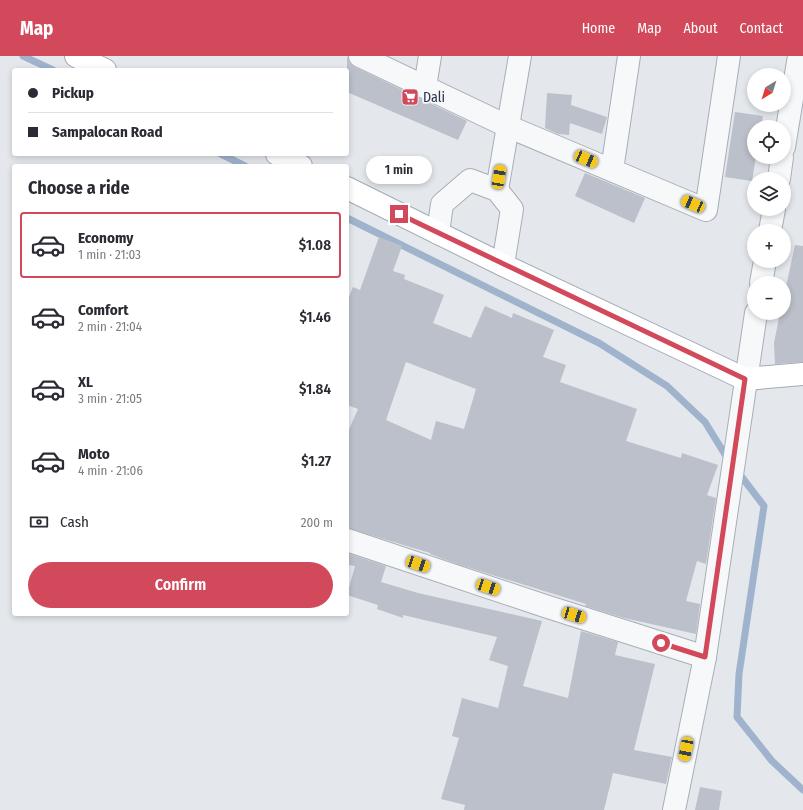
<!DOCTYPE html>
<html lang="en">
<head>
<meta charset="utf-8">
<style>
  body { margin:0; font-family:"Fira Sans Condensed",sans-serif; background:#f2f2f3; color:#2b2b33; height:100vh; display:flex; flex-direction:column; font-size:15px; white-space:nowrap }
  * { box-sizing:border-box; margin:0 }
  p { font-size:13px; color:#7c7c81 }
  .icon { flex:none; width:22px; height:22px; fill:none; stroke:currentColor; stroke-width:2; stroke-linecap:round; stroke-linejoin:round }
  .map { position:relative; flex:1; overflow:hidden }
  .panel { position:absolute; left:12px; top:108px; width:337px; height:452px; display:flex; flex-direction:column; background:#fff; border-radius:4px; box-shadow:0 2px 6px #0003 }
  .panel>* { flex:none }
  .banner { position:absolute; left:12px; top:12px; width:337px; height:88px; border-radius:4px; box-shadow:0 2px 6px #0003; display:grid; align-content:center; height:88px; padding:0 16px; background:#fff }
  .needle { width:26px; rotate:218deg }
  .controls { position:absolute; left:747px; top:12px; display:grid; gap:8px }
  .controls a { display:grid; place-items:center; width:44px; height:44px; border-radius:50%; background:#fff; box-shadow:0 2px 6px #0003; font-size:20px }
  .end { position:absolute; width:18px; height:18px; margin:-9px; border:5px solid #d1495b; background:#fff; box-shadow:0 0 0 2px #fff }
  .from { border-radius:50% }
  .bubble { position:absolute; height:28px; border-radius:14px; background:#fff; box-shadow:0 2px 6px #0003; font-size:13px; font-weight:600; line-height:28px; text-align:center }
  .car { position:absolute; width:12px; height:24px; margin:-12px -6px; border-radius:5px; box-shadow:0 0 3px 1px #0007; background:linear-gradient(#f5c518 24%,#345 0 40%,#f5c518 0 76%,#345 0 86%,#f5c518 0) }
  .banner b { display:flex; align-items:center; gap:14px; height:38px; font-size:15px }
  .banner b+b { border-top:1px solid #e1e1e2 }
  .banner i { width:10px; height:10px; background:#2b2b33 }
  ul { padding:0; list-style:none }
  li { display:flex; align-items:center; gap:12px; height:66px; margin:0 8px 6px; padding:0 8px; border:2px solid transparent; border-radius:4px }
  li div { flex:1 }
  li b { display:block; font-size:15px }
  li em { font-style:normal; font-weight:600 }
  li.selected { border-color:#d1495b }
  li>.icon { width:36px; height:36px; stroke-width:1.5 }
  h2 { padding:0 16px; font-size:18px; line-height:48px }
  .pay { display:flex; align-items:center; gap:10px; height:44px; padding:0 16px; font-size:15px }
  .pay p { margin-inline-start:auto }
  .primary-button { display:flex; gap:8px; margin-top:auto; padding:8px 16px }
  .primary-button a { flex:1; height:46px; border-radius:24px; background:#d1495b; color:#fff; font-size:16px; font-weight:600; line-height:46px; text-align:center }
  header { display:flex; align-items:center; gap:24px; box-sizing:border-box; height:56px; padding:0 20px; background:#d1495b; color:#fff }
  header strong { font-size:19px }
  nav { display:flex; gap:22px; margin-inline-start:auto; font-size:14px }
  .map>svg:first-child { display:block }
  .lines { fill:none; stroke-linecap:round; stroke-linejoin:round }
  .stream { stroke:#9fb4cc; stroke-width:7 }
  .building { fill:#bbc0ca; fill-rule:evenodd }
  .minor-casing { stroke:#a9aeb7; stroke-width:24 }
  .major-casing { stroke:#a3abb8; stroke-width:24 }
  .minor { stroke:#f7f8fa; stroke-width:22 }
  .major { stroke:#fff; stroke-width:22 }
  .route { stroke:#d1495b; stroke-width:5 }
  .labels { text-anchor:middle; dominant-baseline:central; stroke-width:3.5; stroke-linejoin:round; paint-order:stroke }
  .poi-label { font-size:14px; fill:#2b3445; stroke:#f4f6f9; text-anchor:start }
</style>
</head>
<body>
<header>
<strong>Map</strong>
<nav><a>Home</a><a>Map</a><a>About</a><a>Contact</a></nav>
</header>
<div class="map">
<svg width="803" height="754" viewBox="0 0 803 754">
  <rect width="100%" height="100%" fill="#e4e7ec"/>
  <g class="lines">
    <g class="stream">
      <polyline points="23,0 53,14"/>
      <polyline points="221,98 245,110"/>
      <polyline points="347,162 599,287 667,330 705,366 729,405"/>
      <polyline points="738,416 764,450 739,618 737,661 772,705 803,734"/>
    </g>
  </g>
  <g class="building">
    <polygon points="347,0 350,7 355,11 467,65 458,84 347,36"/>
    <polygon points="547,37 572,39 571,49 607,61 602,78 570,67 569,79 558,78 545,72"/>
    <polygon points="735,56 763,60 761,71 754,71 754,101 756,101 752,125 725,121"/>
    <polygon points="585,117 645,142 634,167 575,140"/>
    <path d="M 379,181 L 402,190 L 393,215 L 405,219 L 404,223 L 444,239 L 433,267 L 471,282 L 485,250 L 512,262 L 513,257 L 554,274 L 543,301 L 566,309 L 560,326 L 637,353 L 626,385 L 681,402 L 682,397 L 718,409 L 707,439 L 716,442 L 706,508 L 697,505 L 686,545 L 700,548 L 696,578 L 624,562 L 585,550 L 586,548 L 457,508 L 430,498 L 430,497 L 347,472 L 347,378 L 358,353 L 347,349 L 347,246 L 353,231 L 360,234 ZM 406,306 L 476,333 L 464,373 L 436,365 L 431,384 L 386,364 Z"/>
    <polygon points="795,189 803,190 803,306 775,308 774,287 780,257 784,257 784,240"/>
    <polygon points="347,497 386,510 381,526 418,537 542,565 523,630 568,642 581,575 618,586 615,599 655,608 634,694 672,701 666,728 613,717 604,754 464,754 465,749 441,743 459,682 452,680 462,642 498,652 508,610 489,604 497,581 403,559 403,562 377,553 378,549 347,539 355,510 347,509"/>
    <polygon points="700,731 722,735 719,754 695,754"/>
  </g>
  <g class="lines">
    <g class="minor-casing">
      <g id="minor">
        <polyline points="360,0 507,70 706,154 729,0"/>
        <polyline points="425,31 430,0"/>
        <polyline points="784,91 799,0"/>
        <polyline points="612,114 629,0"/>
        <polyline points="779,123 782,101"/>
        <polyline points="497,134 520,0"/>
        <polyline points="770,175 774,153"/>
        <polyline points="438,177 442,148 470,124 497,134 512,153 503,209"/>
        <polyline points="761,227 765,205"/>
        <polyline points="347,484 545,550 705,601"/>
        <polyline points="674,754 705,601 756,257"/>
      </g>
    </g>
    <g class="major-casing">
      <g id="major">
        <polyline points="76,0 105,14"/>
        <polyline points="277,98 301,110"/>
        <polyline points="347,132 503,209 745,323 803,318"/>
      </g>
    </g>
    <use href="#minor" class="minor"/>
    <use href="#major" class="major"/>
  </g>
  <g class="lines">
    <polyline class="route" points="399,158 745,323 705,601 661,587"/>
  </g>
  <defs>
    <g id="supermarket-square" transform="scale(0.9)"><rect x="-9" y="-9" width="18" height="18" rx="4" fill="#d1495b" stroke="#f4f6f9"/><path d="M-6-5.5h2.5l.6 2H6L4.5 2H-2.5L-4.4-4H-6ZM-1.5 3.2a1.3 1.3 0 1 0 .1 0ZM3 3.2a1.3 1.3 0 1 0 .1 0Z" fill="#fff"/></g>
  </defs>
  <g fill-rule="evenodd">
    <use href="#supermarket-square" x="410" y="41"/>
  </g>
  <g class="labels">
    <g class="poi-label">
      <text x="423" y="41">Dali</text>
    </g>
  </g>
</svg>
<div class="controls">
<a><svg class="needle" viewBox="-14 -14 28 28"><path d="M0-13l5 13h-10z" fill="#e53935"/><path d="M0 13l5-13h-10z" fill="#7c7c81"/></svg></a>
<a><svg class="icon" aria-label="locate" viewBox="0 0 24 24"><circle cx="12" cy="12" r="6"/><path d="M12 2v4M12 18v4M2 12h4M18 12h4"/></svg></a>
<a><svg class="icon" aria-label="layers" viewBox="0 0 24 24"><path d="M12 4l9 5-9 5-9-5zM3 14l9 5 9-5"/></svg></a>
<a>+</a>
<a>−</a>
</div>
<i class="end from" style="left:661px;top:587px"></i>
<i class="end" style="left:399px;top:158px"></i>
<div class="bubble" style="left:366px;top:100px;width:66px">1 min</div>
<i class="car" style="left:586px;top:103px;rotate:113deg"></i>
<i class="car" style="left:499px;top:121px;rotate:9deg"></i>
<i class="car" style="left:693px;top:148px;rotate:293deg"></i>
<i class="car" style="left:418px;top:508px;rotate:108deg"></i>
<i class="car" style="left:488px;top:531px;rotate:108deg"></i>
<i class="car" style="left:574px;top:559px;rotate:107deg"></i>
<i class="car" style="left:686px;top:693px;rotate:191deg"></i>
<div class="banner">
<b><i class="from"></i>Pickup</b>
<b><i></i>Sampalocan Road</b>
</div>
<section class="panel">
<h2>Choose a ride</h2>
<ul>
<li class="selected"><svg class="icon" aria-label="car" viewBox="0 0 24 24"><path d="M5 17H2v-5l4-1 3-4h7l3 4 3 1v5h-3M9 17h6M6 11h13"/><circle cx="7" cy="17" r="2"/><circle cx="17" cy="17" r="2"/></svg><div><b>Economy</b><p>1 min · 21:03</p></div><em>$1.08</em></li>
<li><svg class="icon" aria-label="car" viewBox="0 0 24 24"><path d="M5 17H2v-5l4-1 3-4h7l3 4 3 1v5h-3M9 17h6M6 11h13"/><circle cx="7" cy="17" r="2"/><circle cx="17" cy="17" r="2"/></svg><div><b>Comfort</b><p>2 min · 21:04</p></div><em>$1.46</em></li>
<li><svg class="icon" aria-label="car" viewBox="0 0 24 24"><path d="M5 17H2v-5l4-1 3-4h7l3 4 3 1v5h-3M9 17h6M6 11h13"/><circle cx="7" cy="17" r="2"/><circle cx="17" cy="17" r="2"/></svg><div><b>XL</b><p>3 min · 21:05</p></div><em>$1.84</em></li>
<li><svg class="icon" aria-label="car" viewBox="0 0 24 24"><path d="M5 17H2v-5l4-1 3-4h7l3 4 3 1v5h-3M9 17h6M6 11h13"/><circle cx="7" cy="17" r="2"/><circle cx="17" cy="17" r="2"/></svg><div><b>Moto</b><p>4 min · 21:06</p></div><em>$1.27</em></li>
</ul>
<div class="pay"><svg class="icon" aria-label="cash" viewBox="0 0 24 24"><path d="M3 7h18v10H3z"/><circle cx="12" cy="12" r="2"/></svg>Cash<p>200 m</p></div>
<div class="primary-button"><a>Confirm</a></div>
</section>
</div>
</body>
</html>
